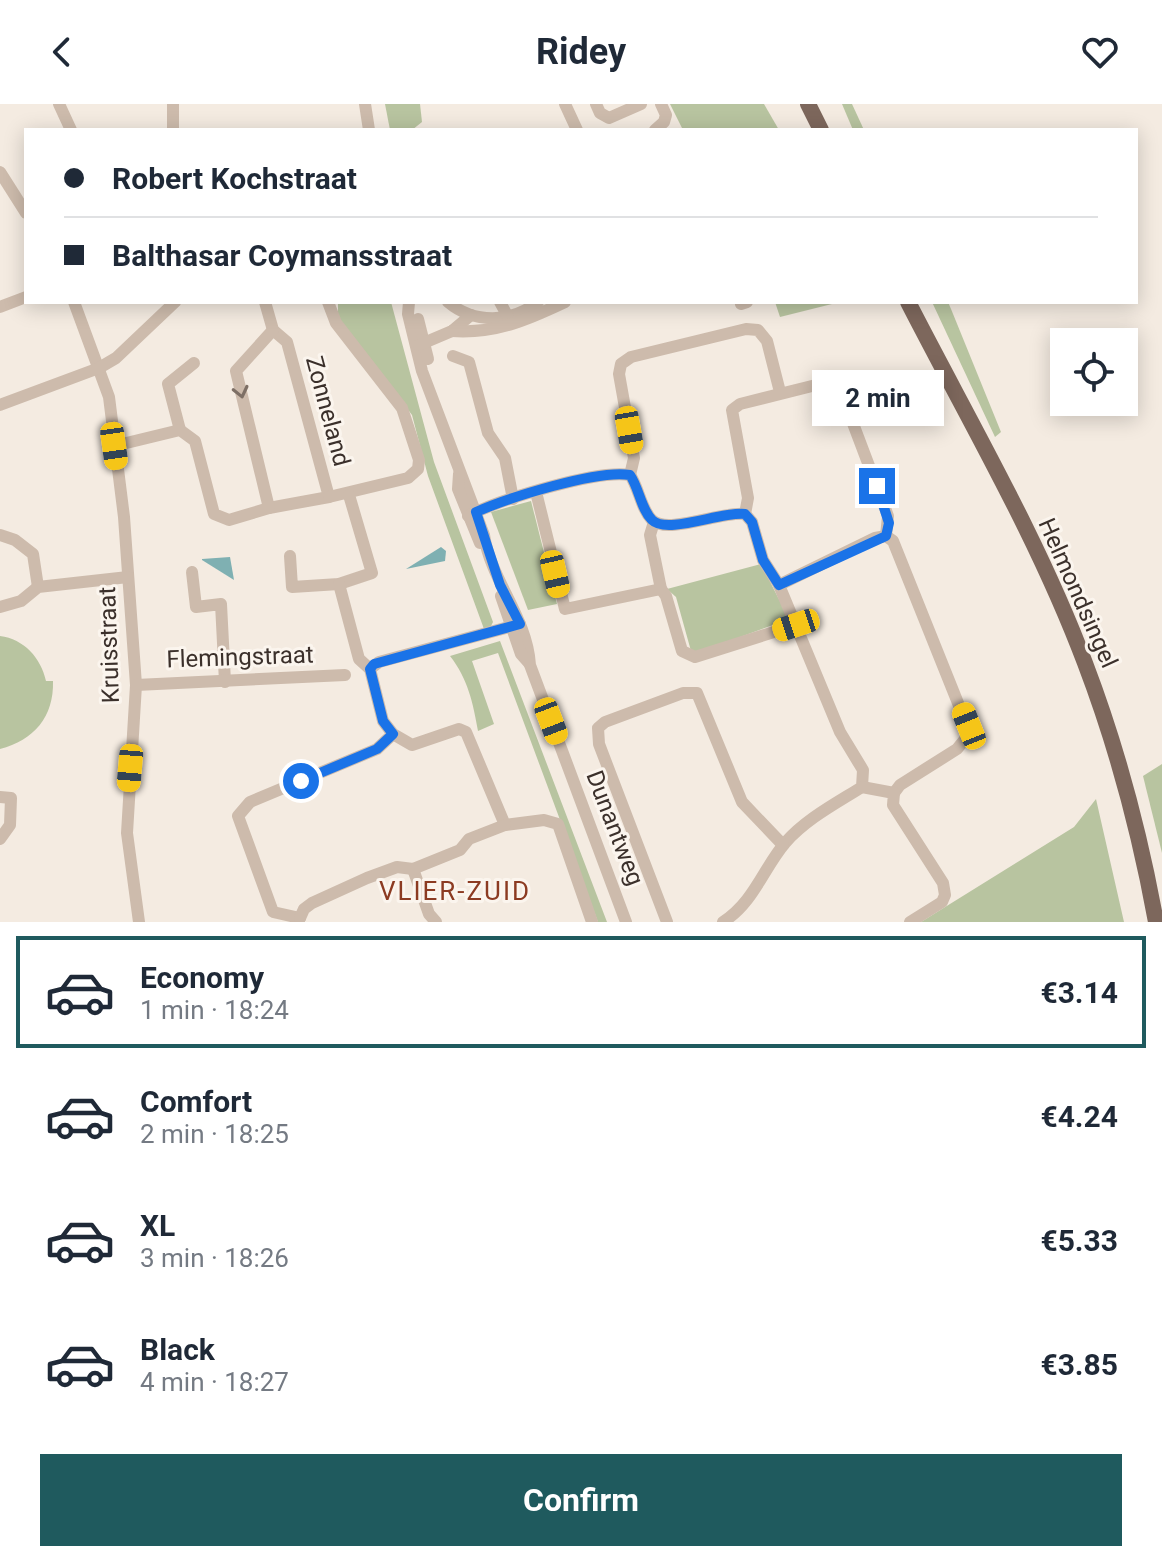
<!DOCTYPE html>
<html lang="en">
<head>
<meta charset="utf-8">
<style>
  body { margin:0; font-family:Roboto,sans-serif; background:#f6f6f7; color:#1f2937; height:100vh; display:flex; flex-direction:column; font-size:30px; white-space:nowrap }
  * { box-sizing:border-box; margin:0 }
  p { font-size:26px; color:#747a83 }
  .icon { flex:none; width:44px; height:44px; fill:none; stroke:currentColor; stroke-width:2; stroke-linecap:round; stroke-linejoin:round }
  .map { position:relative; height:818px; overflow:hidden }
  .drawer { display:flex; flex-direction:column; background:#fff; flex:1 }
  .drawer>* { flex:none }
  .hud { position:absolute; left:24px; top:24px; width:1114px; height:176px; border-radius:0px; box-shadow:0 4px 20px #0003; display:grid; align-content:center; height:176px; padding:0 40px; background:#fff }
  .fabs { position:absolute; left:1050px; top:224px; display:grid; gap:16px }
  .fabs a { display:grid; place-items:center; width:88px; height:88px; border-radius:0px; background:#fff; box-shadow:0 4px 20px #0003; font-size:40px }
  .end { position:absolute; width:36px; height:36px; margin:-18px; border:10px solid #1a73e8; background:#fff; box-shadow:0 0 0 4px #fff }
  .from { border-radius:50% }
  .bubble { position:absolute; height:56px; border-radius:0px; background:#fff; box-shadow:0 4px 20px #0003; font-size:26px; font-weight:700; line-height:56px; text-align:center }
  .car { position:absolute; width:24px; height:48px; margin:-24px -12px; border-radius:10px; box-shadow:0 0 6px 2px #0007; background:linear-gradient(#f5c518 24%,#345 0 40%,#f5c518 0 76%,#345 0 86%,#f5c518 0) }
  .hud b { display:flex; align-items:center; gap:28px; height:76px; font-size:30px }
  .hud b+b { border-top:2px solid #e0e1e3 }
  .hud i { width:20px; height:20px; background:#1f2937 }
  ul { padding:14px 0 0; list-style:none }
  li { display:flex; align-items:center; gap:24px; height:112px; margin:0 16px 12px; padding:0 24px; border:4px solid transparent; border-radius:0px }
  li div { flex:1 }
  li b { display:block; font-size:30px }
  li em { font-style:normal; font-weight:700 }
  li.active { border-color:#1f5a5e }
  li>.icon { width:72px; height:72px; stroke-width:1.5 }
  .action { display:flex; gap:16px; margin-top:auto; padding:16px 40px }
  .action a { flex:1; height:92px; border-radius:0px; background:#1f5a5e; color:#fff; font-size:32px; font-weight:700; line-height:92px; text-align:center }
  header { display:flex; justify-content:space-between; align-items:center; height:104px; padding:0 40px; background:#fff; font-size:36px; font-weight:700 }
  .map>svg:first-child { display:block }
  .green { fill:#b8c4a0 }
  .water { fill:#7fb0b2 }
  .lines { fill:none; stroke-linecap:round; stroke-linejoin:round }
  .minor { stroke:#cdbbac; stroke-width:12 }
  .major { stroke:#7d675c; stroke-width:16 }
  .oneway { stroke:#7d6f65 }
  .route { stroke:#1a73e8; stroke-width:10 }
  .labels { text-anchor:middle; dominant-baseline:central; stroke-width:6; stroke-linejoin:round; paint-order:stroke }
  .street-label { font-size:24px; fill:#3b302b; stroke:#fbf5ee }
  .neighbourhood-label { font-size:26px; letter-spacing:2px; fill:#8c3b22; stroke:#fbf5ee }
</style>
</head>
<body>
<header><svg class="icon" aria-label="back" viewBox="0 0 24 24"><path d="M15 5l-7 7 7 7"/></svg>Ridey<svg class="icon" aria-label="heart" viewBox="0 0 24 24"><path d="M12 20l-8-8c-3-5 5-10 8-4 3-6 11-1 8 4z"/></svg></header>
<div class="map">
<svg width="1162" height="818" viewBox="0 0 1162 818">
  <rect width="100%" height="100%" fill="#f4ebe1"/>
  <g class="green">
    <polygon points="385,0 420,0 422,18 412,26 390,26"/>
    <polygon points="670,0 764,0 779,26 683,26"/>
    <polygon points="842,0 852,0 864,26 853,26"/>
    <polygon points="338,198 391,198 434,358 493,518 491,522 484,525 428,372 412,311 338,213"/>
    <polygon points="775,198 840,198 780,213"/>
    <polygon points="932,198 948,198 951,205 1001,328 995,333"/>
    <polygon points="531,397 557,500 528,506 491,408"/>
    <polygon points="761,460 789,515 697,549 691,547 676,493 667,485"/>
    <path d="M 0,532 C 24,535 41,554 46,577 L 53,577 C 54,613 34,636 0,645 Z"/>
    <path d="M 500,537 L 607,818 L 598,818 L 498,549 L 472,557 L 494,620 L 478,627 C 473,599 468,575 450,552 Z"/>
    <polygon points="1162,660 1162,749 1143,672"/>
    <polygon points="1096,695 1124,818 921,818 1074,723"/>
  </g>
  <g class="water">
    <polygon points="441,443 446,447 445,457 406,465"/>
    <polygon points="230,453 234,476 202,456 202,455"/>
  </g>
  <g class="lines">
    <g class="minor">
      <polyline points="59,0 71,26"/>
      <polyline points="173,0 173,26"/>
      <polyline points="365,0 369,26"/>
      <polyline points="565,0 577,26"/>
      <polyline points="596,0 600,9 609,14 641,0"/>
      <polyline points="655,26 664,18 666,11 661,0"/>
      <polyline points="0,68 26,109"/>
      <polyline points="74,198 109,293 124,413 136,581 127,729 139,818"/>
      <polyline points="265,198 273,226 287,238 329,393 269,404"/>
      <polyline points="328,198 336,219 402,304 419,356 418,365 408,374 329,393"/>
      <path d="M 409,198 L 408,210 L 422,267 L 484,431 C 491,477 527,513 530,561 L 626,818"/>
      <path d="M 448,198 C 474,220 512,219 538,198"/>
      <polyline points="500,198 508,213"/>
      <polyline points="741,200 747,198"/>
      <polyline points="0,203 26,193"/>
      <polyline points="418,215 428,255"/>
      <path d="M 452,227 C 495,230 527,216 565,198"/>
      <polyline points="419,241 452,227 471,211"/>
      <polyline points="453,252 469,258 488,329 505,354 513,395"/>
      <polyline points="0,301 99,264 116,254 175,198"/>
      <polyline points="180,326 168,280 194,259"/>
      <polyline points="114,342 180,326 195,337 214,410 229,416 269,404 236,267 273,226"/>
      <polyline points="459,370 458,385 480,439"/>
      <polyline points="630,371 634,354 619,270 621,260 631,253 746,225 758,226 767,237 780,288"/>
      <polyline points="536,388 565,505 661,485 666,492 682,547 695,553 796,521"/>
      <polyline points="745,410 748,394 732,306 740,300 820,280 833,283 843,293 888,412 886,432"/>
      <path d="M 468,412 C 498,396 598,365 630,371 C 639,384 641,405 652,416 C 668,431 721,407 745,410 L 752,418 L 763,456 L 779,481 L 840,628 L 863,666 L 862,683 C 835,700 806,715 785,739 C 763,765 754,798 723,818"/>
      <polyline points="654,418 650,431 661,485"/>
      <polyline points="0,431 15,436 33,450 38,483"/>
      <polyline points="290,452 292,483 339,480 372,469 349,391"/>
      <polyline points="192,468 196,503 221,500 225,578"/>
      <polyline points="339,480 359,555 370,565 383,617 393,630 412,641 459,625 466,628 505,721 544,716 558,720 592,818"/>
      <polyline points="779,481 875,434 886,432 893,437 970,629 957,645 900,681 894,689"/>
      <polyline points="501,492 521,550 529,559"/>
      <polyline points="0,503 21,497 38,483 128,473"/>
      <polyline points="370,565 379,558 520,520"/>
      <polyline points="136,581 345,571"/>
      <polyline points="862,683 894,689 893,701 943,779 945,791 942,798 910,818"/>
      <polyline points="0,693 11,694 10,721 0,735"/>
      <polyline points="413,765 429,810 436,818"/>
      <polyline points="300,814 273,808 238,712 250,698 377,645 393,630"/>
      <polyline points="300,814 304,805 312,799 367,774 397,763 413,765 460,746 469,735 505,721"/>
      <polyline points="667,818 599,640 598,624 605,618 683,589 697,589 742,698 783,741"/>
    </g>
    <g class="major">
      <polyline points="808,0 821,26"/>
      <path d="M 908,198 C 969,317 1038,434 1085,559 C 1117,643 1140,730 1156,818"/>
    </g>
  </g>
  <defs><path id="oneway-chevron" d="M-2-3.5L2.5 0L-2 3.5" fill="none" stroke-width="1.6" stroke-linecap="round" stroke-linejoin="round" transform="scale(2)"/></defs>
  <use class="oneway" href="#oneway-chevron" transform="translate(241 288) rotate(77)"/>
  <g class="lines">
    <path class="route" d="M 301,677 L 377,645 L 393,630 L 383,617 L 370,565 L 374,560 L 520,520 L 500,481 L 476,408 C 508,394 598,365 630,371 C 639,384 641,405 652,416 C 667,431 722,407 745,410 L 752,418 L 763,456 L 779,481 L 886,432 L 889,419 L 877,382"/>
  </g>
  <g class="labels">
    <g class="street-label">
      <text transform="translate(328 307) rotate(75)">Zonneland</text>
      <text transform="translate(1078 489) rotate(66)">Helmondsingel</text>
      <text transform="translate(109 541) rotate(-92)">Kruisstraat</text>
      <text transform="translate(240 553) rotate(-2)">Flemingstraat</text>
      <text transform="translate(615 724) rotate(69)">Dunantweg</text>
    </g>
    <g class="neighbourhood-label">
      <text x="455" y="787">VLIER-ZUID</text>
    </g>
  </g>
</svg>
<div class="fabs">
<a><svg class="icon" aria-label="locate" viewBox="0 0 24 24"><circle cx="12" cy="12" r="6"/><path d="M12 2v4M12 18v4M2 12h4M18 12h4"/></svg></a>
</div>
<i class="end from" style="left:301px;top:677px"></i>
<i class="end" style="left:877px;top:382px"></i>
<div class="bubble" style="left:812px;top:266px;width:132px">2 min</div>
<i class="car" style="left:629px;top:326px;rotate:170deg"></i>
<i class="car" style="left:114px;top:342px;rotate:172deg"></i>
<i class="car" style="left:555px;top:470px;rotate:167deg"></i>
<i class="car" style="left:796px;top:521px;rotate:252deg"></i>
<i class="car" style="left:551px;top:617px;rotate:159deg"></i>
<i class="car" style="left:969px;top:622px;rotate:338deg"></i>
<i class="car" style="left:130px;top:664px;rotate:185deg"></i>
<div class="hud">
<b><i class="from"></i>Robert Kochstraat</b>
<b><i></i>Balthasar Coymansstraat</b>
</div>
</div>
<section class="drawer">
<ul>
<li class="active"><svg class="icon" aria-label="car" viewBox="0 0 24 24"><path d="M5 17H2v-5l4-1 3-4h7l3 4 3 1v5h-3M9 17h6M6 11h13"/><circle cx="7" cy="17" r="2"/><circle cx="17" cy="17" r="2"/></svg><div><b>Economy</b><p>1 min · 18:24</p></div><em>€3.14</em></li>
<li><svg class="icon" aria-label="car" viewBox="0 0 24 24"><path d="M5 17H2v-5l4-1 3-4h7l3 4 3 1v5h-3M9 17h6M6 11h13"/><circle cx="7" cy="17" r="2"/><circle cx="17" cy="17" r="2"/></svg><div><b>Comfort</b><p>2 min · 18:25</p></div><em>€4.24</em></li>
<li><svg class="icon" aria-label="car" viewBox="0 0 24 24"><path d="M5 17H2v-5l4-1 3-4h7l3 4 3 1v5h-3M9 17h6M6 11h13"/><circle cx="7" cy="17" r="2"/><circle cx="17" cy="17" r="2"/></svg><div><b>XL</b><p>3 min · 18:26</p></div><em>€5.33</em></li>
<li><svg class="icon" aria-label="car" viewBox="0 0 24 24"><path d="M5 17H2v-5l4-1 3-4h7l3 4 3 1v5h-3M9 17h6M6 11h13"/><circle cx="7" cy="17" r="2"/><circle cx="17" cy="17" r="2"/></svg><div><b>Black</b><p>4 min · 18:27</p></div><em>€3.85</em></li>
</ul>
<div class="action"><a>Confirm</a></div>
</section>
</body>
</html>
